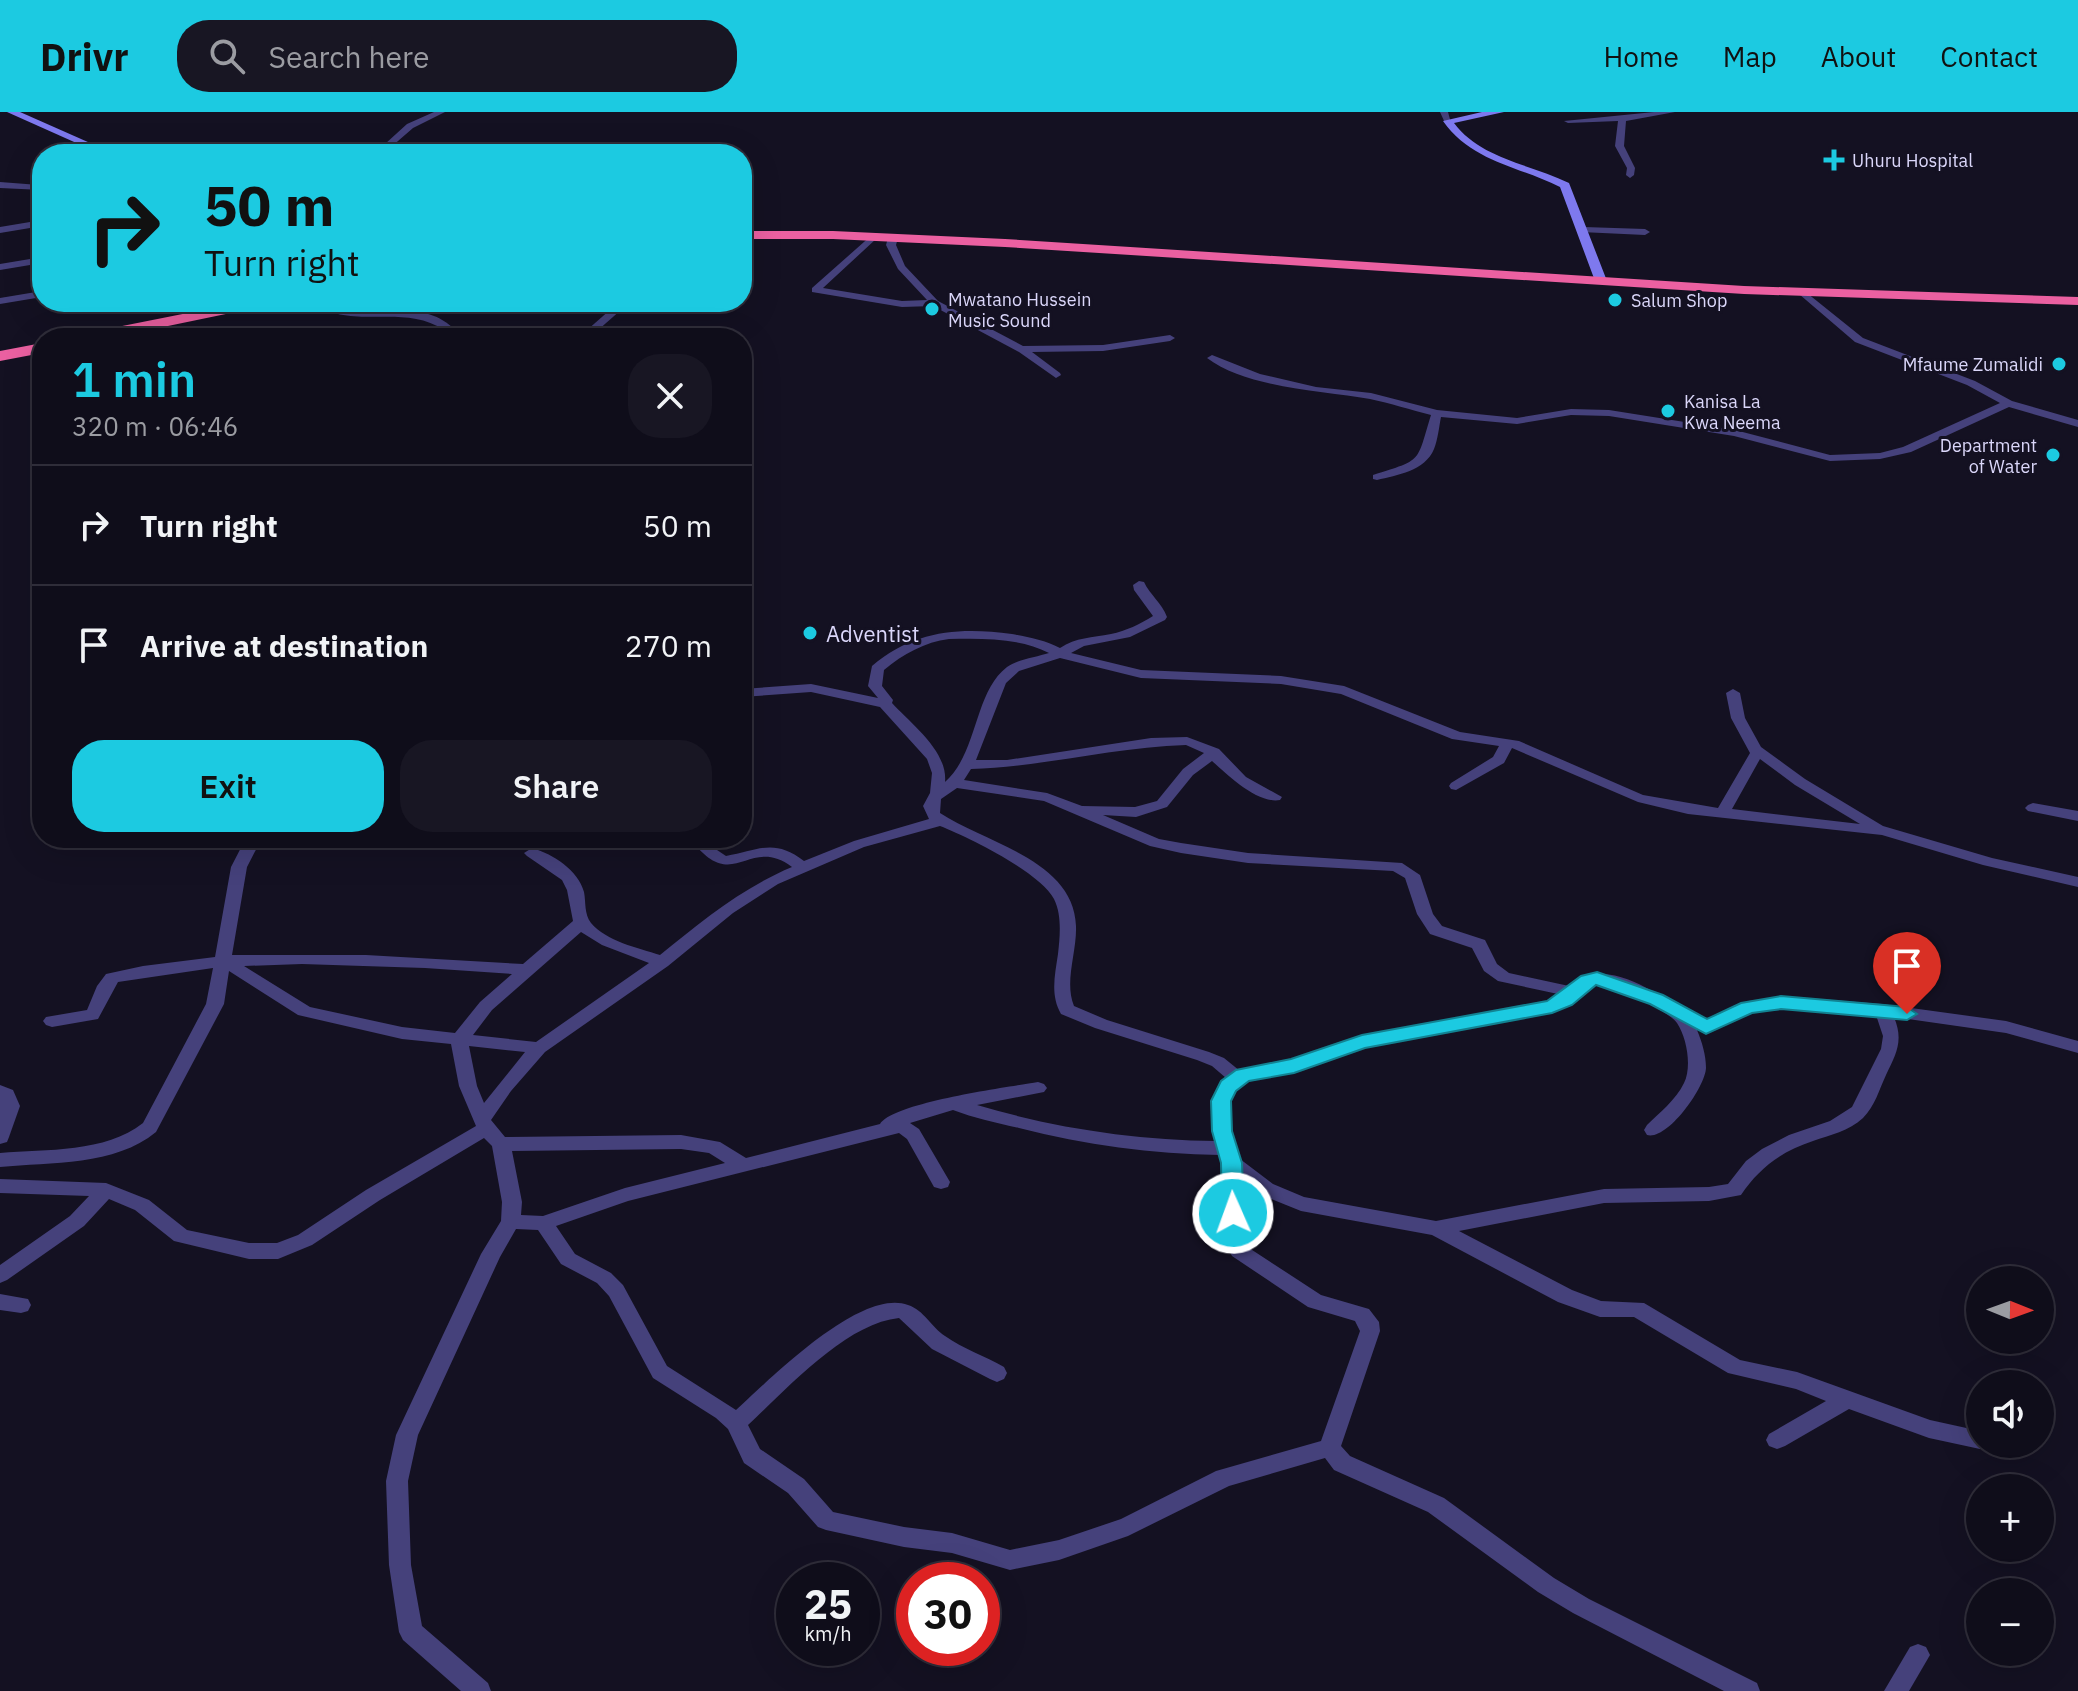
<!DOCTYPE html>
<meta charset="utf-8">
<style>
:root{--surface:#0f0d1a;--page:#181623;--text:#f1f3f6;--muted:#9b9ca2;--line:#2f2d39;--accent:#1ccae1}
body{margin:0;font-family:"IBM Plex Sans",sans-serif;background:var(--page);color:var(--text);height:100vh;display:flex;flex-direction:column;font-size:30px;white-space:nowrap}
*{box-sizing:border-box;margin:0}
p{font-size:26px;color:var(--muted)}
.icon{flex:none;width:44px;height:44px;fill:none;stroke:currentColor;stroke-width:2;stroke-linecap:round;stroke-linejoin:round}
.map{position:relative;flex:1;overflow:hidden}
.sheet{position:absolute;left:32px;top:216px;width:720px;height:520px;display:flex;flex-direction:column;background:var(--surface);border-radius:32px;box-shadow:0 8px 32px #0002,0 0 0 2px var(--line)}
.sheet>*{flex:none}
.guide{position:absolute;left:32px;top:32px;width:720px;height:168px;border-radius:32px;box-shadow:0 8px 32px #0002,0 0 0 2px var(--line);background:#1ccae1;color:#111;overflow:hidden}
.needle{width:52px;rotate:91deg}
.tools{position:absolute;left:1966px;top:1154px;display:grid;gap:16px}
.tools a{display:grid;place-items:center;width:88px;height:88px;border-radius:50%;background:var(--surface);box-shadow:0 8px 32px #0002,0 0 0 2px var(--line);font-size:40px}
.speed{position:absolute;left:776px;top:1450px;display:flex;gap:16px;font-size:40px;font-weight:700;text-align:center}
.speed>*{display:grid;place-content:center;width:104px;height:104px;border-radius:50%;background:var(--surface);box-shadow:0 8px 32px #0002,0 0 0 2px var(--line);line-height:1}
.speed small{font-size:20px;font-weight:400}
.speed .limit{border:12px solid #d22;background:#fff;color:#111}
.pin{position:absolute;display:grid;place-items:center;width:68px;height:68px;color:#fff;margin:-82px -34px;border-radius:50% 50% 50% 0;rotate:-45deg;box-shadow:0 0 8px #0007}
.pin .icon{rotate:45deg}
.me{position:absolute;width:88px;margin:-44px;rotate:358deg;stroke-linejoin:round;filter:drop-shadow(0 0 6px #0008)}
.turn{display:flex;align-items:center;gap:28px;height:168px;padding:0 40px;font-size:36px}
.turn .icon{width:104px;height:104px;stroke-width:2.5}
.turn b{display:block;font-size:56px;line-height:68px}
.round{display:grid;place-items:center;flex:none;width:84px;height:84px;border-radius:32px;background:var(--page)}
.overview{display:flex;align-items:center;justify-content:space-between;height:136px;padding:0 40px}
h1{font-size:48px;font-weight:600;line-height:60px;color:var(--accent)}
.button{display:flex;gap:16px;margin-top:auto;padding:16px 40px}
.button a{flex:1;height:92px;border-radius:32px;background:var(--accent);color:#111;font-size:32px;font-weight:600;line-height:92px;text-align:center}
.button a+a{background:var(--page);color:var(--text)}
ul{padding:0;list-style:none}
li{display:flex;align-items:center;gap:24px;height:120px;padding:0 40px;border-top:2px solid var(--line)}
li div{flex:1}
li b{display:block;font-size:30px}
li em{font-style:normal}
header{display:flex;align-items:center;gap:48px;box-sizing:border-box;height:112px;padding:0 40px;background:var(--accent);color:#111}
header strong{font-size:38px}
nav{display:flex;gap:44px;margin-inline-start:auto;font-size:28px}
.search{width:560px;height:72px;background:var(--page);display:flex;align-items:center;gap:20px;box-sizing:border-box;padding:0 28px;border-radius:32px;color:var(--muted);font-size:30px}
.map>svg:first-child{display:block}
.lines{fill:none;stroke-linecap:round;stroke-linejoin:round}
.street{fill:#45417b;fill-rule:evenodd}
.secondary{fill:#7e79ee;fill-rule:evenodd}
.highway{fill:#eb60a1;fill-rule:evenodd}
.route{fill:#1ccae1;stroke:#128392;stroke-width:2}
.poi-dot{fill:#1ccae1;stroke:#141122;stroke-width:3}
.labels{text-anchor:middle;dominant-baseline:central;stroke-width:6;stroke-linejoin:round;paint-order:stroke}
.far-poi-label{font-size:18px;fill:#dbd7fa;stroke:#141122;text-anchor:start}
.poi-label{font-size:22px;fill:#dbd7fa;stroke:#141122;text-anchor:start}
</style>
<header>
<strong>Drivr</strong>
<div class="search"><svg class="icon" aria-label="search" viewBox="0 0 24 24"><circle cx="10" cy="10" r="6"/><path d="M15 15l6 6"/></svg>Search here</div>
<nav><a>Home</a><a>Map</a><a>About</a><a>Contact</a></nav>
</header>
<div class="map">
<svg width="2078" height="1579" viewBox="0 0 2078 1579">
<rect width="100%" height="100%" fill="#141122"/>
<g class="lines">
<g class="street">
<path d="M434,0H445L413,16L383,42H374L407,12Z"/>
<path d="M1440,0H1448L1451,11H1445Z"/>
<path d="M1654,0H1675L1626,9L1624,34L1635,56L1634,63L1630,66L1626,63L1627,56L1615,34L1618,9L1568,11L1564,9Z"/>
<path d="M0,70L39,73L42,74V78L0,76Z"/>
<path d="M42,108V114L0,121V115Z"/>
<path d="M1584,115L1645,117L1650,120L1645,123L1581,120V116Z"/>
<path d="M873,122L876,123V127L823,176L902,189L927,188L898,157L886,133L888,126L893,123L898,126L896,133L905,154L938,189L1023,234L1103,233L1170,223L1175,226L1170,229L1103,239L1032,240L1060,261L1061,263L1056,266L1019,240L933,194L902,195L812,180V176Z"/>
<path d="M42,145V151L0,158V152Z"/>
<path d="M1802,177L1863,226L1975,269L2012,289L2078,308V315L2009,295L1911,340L1880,347L1830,349L1734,324L1609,304L1571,303L1517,312L1441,305C1439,315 1438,327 1434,337C1425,359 1397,363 1377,368L1373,367V363C1424,347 1416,351 1431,303C1411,298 1390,291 1370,287C1322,279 1247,276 1207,246L1212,243L1260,262L1316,275L1371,281L1437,298L1517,306L1571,297L1609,298L1735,318L1830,343L1880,341L1903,335L2000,291L1967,273L1855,230L1799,182L1797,180Z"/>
<path d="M42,179V185L0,192V186Z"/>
<path d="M313,190C327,190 336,196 350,198C385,202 424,189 453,216L444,218C402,190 351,220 313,190Z"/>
<path d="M619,190H630L589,226H578Z"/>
<path d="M1139,469L1144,470C1150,483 1162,491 1167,505L1165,508L1130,525L1084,534L1071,541L1141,558L1281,564L1344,574L1460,620L1519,629L1643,683L1718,696L1750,641L1731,606L1726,581L1733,577L1740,581L1745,606L1761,635L1805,667L1883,714L1992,746L2078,765V775L1983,753L1882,723L1688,702L1638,690L1512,636L1504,651L1456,678L1451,677L1449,674L1451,671L1493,645L1499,634L1452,627L1341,582L1281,572L1141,566L1060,546L1019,559L1006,571L976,648H1007L1151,626L1187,625L1219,637L1246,665L1282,685L1280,688C1257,692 1228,663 1212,649L1193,663L1167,695L1136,705L1103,703L1159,727L1181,731L1248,741L1402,751L1420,763L1433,802L1442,814L1485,828L1497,852L1509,861L1569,874C1615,839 1663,892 1705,908L1748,889L1794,885L1882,892L2006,909L2078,929V941L2006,921L1894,905C1904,929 1896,942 1886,963C1879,978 1875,994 1863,1006C1849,1019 1830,1023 1813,1029C1782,1039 1759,1056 1741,1083L1709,1089L1604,1091L1459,1119L1572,1178L1601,1189L1644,1191L1740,1248L1797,1260L1930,1308L1980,1319V1332H1989L1980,1337L1929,1326L1849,1297L1785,1334L1777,1337L1769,1334L1766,1328L1769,1322L1826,1289L1796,1277L1728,1261L1634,1205H1600L1558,1190L1432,1123L1301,1099L1259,1082L1241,1068V1124L1246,1134L1321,1183L1369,1197L1379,1210L1380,1219L1341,1334L1350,1344L1444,1386L1554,1466L1589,1487L1757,1571L1760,1579H1724L1573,1501L1538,1480L1428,1400L1334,1358L1325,1346L1229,1374L1128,1424L1059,1448L1010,1458L952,1441L904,1435L826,1418L818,1415L788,1381L744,1351L728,1317L716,1306L653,1266L609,1184L597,1171L561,1152L538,1118L516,1117L500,1145L418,1323L408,1369L411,1453L422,1514L488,1571L491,1579H461L403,1528L399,1520L389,1453L386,1369L396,1323L481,1142L501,1109L502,1090L492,1034L484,1026L380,1088L312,1133L278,1147H249L174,1129L135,1098L109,1087L84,1114L7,1168L0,1171V1153L70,1104L89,1084L0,1081V1067L106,1071L149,1088L187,1118L249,1131H277L298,1123L366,1078L476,1014L459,974L451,932L402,927L298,903L229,859L224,892L156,1020C115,1054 51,1050 0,1055V1041C47,1037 105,1041 143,1011L206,892L213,856L118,870L98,907L52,915L46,913L43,909L46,905L87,898L97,874L106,862L143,854L215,845L231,755L246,726H262L247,755L232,843H366L523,852L573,809L567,778L562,768L527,744L524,741L532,736C553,742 578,758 584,780C586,790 584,802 591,811C606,829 638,836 660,843C702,809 742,776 792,755C748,722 733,785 690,726H706L714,736L726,744C759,738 774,726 804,749L854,729L929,707L923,694L930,681L932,661L927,647L880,595L811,580L742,585V577L811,572L878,586L868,574L872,554C914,518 960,515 1012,522C1028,525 1045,528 1060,536C1076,525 1092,526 1111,522C1126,519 1140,512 1153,504L1134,478L1133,473ZM949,527C982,526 1020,526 1049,541C1037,545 1018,547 1007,555C974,580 978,641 945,670C948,639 911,612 892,591L893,588L882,574L884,558C903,542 925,530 949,527ZM1186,633L1204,641L1183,657L1157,689L1135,695L1082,694L1047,681L964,668L971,657C1043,655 1114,635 1186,633ZM1760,647L1795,673L1860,712L1732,697ZM957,676L1044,689L1150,734L1181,741L1248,751L1393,759L1405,766L1417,802L1430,822L1472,836L1484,859L1498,869L1558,882L1547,890L1362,923L1291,948L1240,959L1224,946L1209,940L1107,908L1074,894C1064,870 1077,840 1076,814C1074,748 985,731 940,701L941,687ZM940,714C968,725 1040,760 1054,787C1062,803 1060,824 1058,842C1055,863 1050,883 1061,902L1095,916L1197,948L1212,954L1226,966C1209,983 1209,1008 1216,1029C1135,1028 1054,1016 977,993L1044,980L1047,976L1044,972L1038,970C1009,975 894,990 880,1012L746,1046L720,1030L681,1023L505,1025L491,1008L511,979L545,940L668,854L733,801L778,772L864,735ZM581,820L602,833L649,851L536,930L473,923L492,898ZM302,852L425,856L512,862L480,890L455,921L402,915L310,895L244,854ZM1606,872C1620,876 1670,900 1677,911C1687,926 1692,955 1684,971C1676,988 1659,1001 1647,1013L1644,1018L1647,1023C1667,1029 1705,976 1706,956C1706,943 1702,930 1697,918L1706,921L1712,919L1751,900L1794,897L1876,903L1883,924L1881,937L1852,995L1830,1009L1789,1023L1762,1037L1746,1049L1728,1072L1709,1075L1604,1077L1436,1109L1304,1085L1273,1072L1240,1047L1231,1019L1230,989L1235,978L1243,971L1300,958L1365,934L1552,901C1573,894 1583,873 1606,872ZM469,934L525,940L484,991L477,974ZM953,998C974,1006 997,1011 1019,1016C1085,1033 1152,1042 1220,1043L1223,1051L1221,1124L1232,1144L1308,1195L1355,1209L1360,1219L1321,1329L1216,1359L1121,1407L1059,1428L1010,1438L952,1421L904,1415L833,1400L804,1367L760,1337L748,1313C786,1278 846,1211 899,1206L932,1237L990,1267L997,1270L1004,1267L1007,1261L1004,1255C985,1244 963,1237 945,1224C931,1215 924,1198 908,1193C861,1175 769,1268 736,1298L667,1254L623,1173L611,1161L575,1142L556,1114L628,1089L899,1021L907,1027L934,1075L941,1077L948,1075L950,1070L919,1017L910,1011ZM681,1037L709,1041L725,1051L625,1076L543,1104L521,1103L522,1090L512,1039Z"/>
<path d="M2033,691L2078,699V709L2028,699L2025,696L2028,693Z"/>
<path d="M0,973L13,978L20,994L9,1025L7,1030L0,1032Z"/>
<path d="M0,1182L28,1187L31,1193L28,1199L21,1201L0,1198Z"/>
<path d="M1992,1332H2017L2018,1333L2015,1339L2007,1342L1995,1338Z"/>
<path d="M1918,1532L1926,1535L1930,1543L1909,1579H1884L1910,1535Z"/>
</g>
<g class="secondary">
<path d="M7,0H20L115,42H101Z"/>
<path d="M1482,0H1504L1454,11C1481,47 1530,52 1569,71L1607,169L1605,172L1595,169L1560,75C1518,54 1472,50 1443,9Z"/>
</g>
<g class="highway">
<path d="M742,119H833L1005,127L1744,174L2078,185V193L1744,182L1005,135L833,127H742Z"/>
<path d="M243,190H272L265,194L110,226H79L87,221Z"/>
<path d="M42,231V241L0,249V239Z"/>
</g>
</g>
<path class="route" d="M1597,860L1663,883L1707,907L1741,891L1781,884L1907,895L1917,902L1907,908L1781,897L1752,901L1706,922L1650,892L1596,873L1572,893L1552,901L1365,936L1294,961L1249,969L1236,979L1231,989L1232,1019L1242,1051L1244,1101L1241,1107L1233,1109L1226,1107L1222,1101L1221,1051L1212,1019L1211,989L1221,969L1236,958L1291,947L1362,923L1547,889L1581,864Z"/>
<g class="poi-dot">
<path d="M1830 36h8v8h8v8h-8v8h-8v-8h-8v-8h8z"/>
<circle cx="1615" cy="188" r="8"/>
<circle cx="932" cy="197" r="8"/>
<circle cx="2059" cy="252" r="8"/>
<circle cx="1668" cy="299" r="8"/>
<circle cx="2053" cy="343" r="8"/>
<circle cx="810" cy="521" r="8"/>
</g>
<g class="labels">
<g class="far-poi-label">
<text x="1852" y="48">Uhuru Hospital</text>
<text x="948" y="187">Mwatano Hussein<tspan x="948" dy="21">Music Sound</tspan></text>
<text x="1631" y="188">Salum Shop</text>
<text x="2043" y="252" text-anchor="end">Mfaume Zumalidi</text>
<text x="1684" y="289">Kanisa La<tspan x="1684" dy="21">Kwa Neema</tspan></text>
<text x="2037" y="333" text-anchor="end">Department<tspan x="2037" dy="21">of Water</tspan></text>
</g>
<g class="poi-label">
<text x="826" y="521">Adventist</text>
</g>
</g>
</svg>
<div class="tools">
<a><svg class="needle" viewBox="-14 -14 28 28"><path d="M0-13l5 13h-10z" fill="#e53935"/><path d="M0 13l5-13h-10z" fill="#9b9ca2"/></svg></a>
<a><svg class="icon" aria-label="sound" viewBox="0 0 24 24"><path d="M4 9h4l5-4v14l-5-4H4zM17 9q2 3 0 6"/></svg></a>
<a>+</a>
<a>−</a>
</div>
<div class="speed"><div>25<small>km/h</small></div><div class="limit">30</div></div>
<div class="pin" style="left:1907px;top:902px;background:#d93025"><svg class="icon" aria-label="arrive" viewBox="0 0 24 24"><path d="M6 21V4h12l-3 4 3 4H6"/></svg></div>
<svg class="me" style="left:1233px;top:1101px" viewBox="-20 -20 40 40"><circle r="17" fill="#1ccae1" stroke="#fff" stroke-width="3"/><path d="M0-11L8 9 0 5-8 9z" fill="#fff"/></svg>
<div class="guide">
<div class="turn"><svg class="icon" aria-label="right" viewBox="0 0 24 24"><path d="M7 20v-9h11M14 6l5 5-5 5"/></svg><div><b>50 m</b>Turn right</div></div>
</div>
<section class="sheet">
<div class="overview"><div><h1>1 min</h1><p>320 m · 06:46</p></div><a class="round"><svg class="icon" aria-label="close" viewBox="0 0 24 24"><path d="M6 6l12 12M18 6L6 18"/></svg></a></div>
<ul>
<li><svg class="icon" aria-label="right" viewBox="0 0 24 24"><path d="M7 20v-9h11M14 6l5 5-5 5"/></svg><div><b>Turn right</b></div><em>50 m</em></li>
<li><svg class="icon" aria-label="arrive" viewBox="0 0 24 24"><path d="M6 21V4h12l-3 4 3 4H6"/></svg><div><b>Arrive at destination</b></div><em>270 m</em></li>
</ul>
<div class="button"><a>Exit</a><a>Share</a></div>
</section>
</div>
